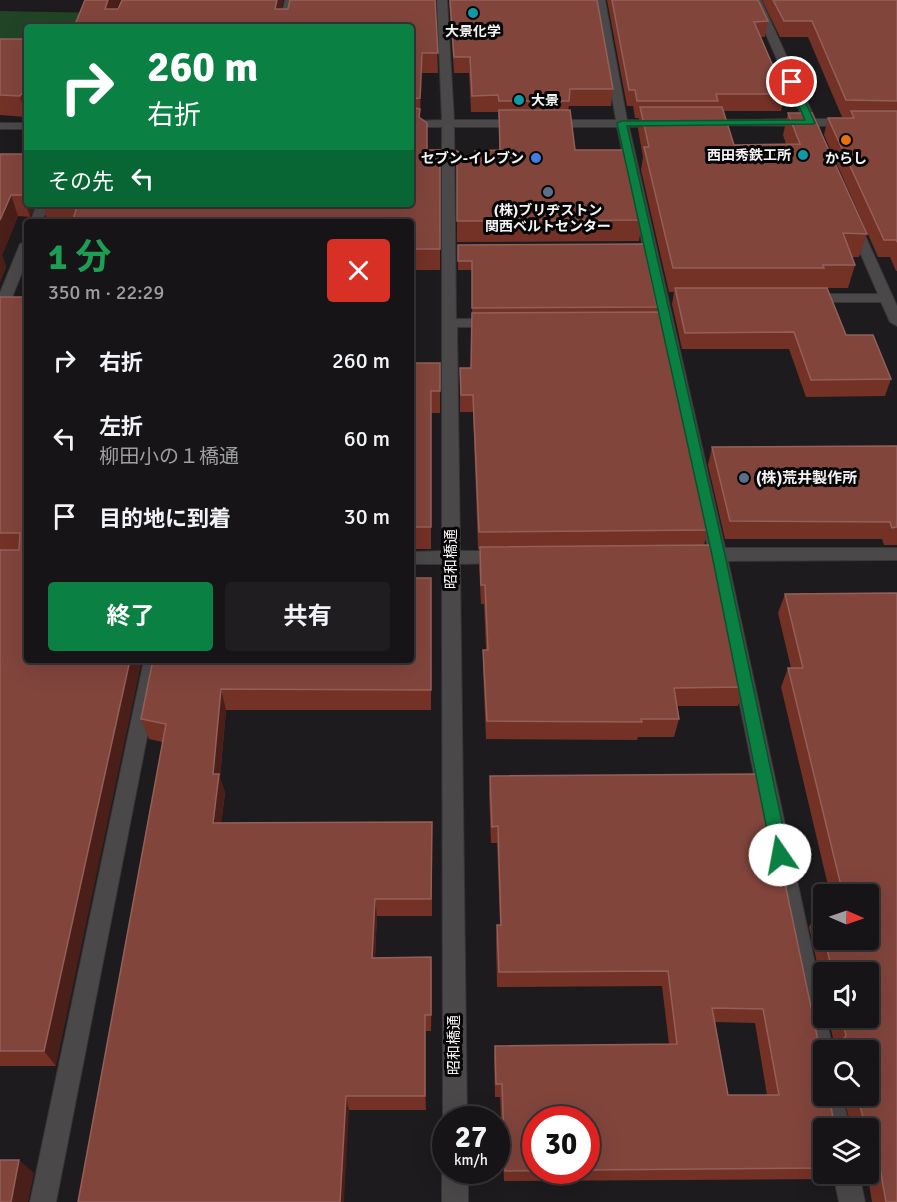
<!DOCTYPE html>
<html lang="ja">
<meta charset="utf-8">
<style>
:root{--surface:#161416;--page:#1f1d1f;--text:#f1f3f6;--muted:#9e9ea1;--line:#353335;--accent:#0b8043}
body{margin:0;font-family:Signika,"Noto Sans JP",sans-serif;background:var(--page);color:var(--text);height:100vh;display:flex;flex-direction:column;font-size:22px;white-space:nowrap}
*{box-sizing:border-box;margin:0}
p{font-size:20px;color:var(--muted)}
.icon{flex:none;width:33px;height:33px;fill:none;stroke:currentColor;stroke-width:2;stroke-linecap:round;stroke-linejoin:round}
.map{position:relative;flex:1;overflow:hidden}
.sheet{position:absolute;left:24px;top:219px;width:390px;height:444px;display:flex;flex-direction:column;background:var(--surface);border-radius:6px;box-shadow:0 6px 24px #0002,0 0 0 2px var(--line)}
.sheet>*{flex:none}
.guide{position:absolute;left:24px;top:24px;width:390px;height:183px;border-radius:6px;box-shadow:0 6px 24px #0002,0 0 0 2px var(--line);background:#0b8043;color:#fff;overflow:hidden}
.needle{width:39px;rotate:92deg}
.tools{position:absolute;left:813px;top:884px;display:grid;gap:12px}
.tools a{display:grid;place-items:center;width:66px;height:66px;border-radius:6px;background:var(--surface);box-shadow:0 6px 24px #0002,0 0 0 2px var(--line);font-size:30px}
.speed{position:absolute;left:432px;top:1106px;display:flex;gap:12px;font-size:30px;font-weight:700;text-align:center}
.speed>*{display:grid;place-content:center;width:78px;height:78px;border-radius:50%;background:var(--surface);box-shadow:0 6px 24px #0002,0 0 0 2px var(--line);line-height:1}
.speed small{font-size:15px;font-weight:400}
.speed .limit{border:9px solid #d22;background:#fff;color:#111}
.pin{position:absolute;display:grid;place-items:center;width:51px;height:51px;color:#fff;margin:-26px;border:3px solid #fff;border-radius:50%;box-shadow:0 2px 6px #0007}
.me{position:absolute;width:66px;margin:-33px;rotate:348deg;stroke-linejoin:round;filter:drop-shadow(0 0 4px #0008)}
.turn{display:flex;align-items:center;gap:21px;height:126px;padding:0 24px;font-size:27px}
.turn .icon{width:78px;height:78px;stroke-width:2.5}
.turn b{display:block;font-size:42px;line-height:51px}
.then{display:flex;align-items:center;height:57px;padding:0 24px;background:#0003;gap:12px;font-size:22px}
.round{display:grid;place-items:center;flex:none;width:63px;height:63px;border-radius:6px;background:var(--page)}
.summary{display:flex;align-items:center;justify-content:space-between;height:102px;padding:0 24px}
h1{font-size:36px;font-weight:700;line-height:45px;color:#1e9e55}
.action{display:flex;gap:12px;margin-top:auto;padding:12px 24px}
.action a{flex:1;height:69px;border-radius:6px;background:var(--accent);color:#fff;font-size:24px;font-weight:700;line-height:69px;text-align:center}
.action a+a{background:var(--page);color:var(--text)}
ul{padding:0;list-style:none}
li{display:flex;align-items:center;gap:18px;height:78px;padding:0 24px}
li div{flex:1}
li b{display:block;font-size:22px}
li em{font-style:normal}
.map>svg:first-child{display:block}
.green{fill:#214426}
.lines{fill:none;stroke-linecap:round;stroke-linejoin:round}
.minor-casing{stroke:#363536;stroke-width:2}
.minor{fill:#4b484a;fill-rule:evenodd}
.wall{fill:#743126;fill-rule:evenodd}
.shaded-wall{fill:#4b1f19}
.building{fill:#81453c;stroke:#936059;stroke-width:1.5;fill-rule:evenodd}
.route{fill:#0b8043;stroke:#07532c;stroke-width:1.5}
.culture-dot{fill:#0f9aa8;stroke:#070607;stroke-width:2}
.food-dot{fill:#e8710a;stroke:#070607;stroke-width:2}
.shop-dot{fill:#3f7fe0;stroke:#070607;stroke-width:2}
.service-dot{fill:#5c6f8a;stroke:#070607;stroke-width:2}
.labels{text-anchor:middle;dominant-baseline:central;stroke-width:6;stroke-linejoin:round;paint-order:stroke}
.far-poi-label{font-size:14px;font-weight:bold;fill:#f4f2f3;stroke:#070607}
.poi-label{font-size:15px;font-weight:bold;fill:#f4f2f3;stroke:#070607;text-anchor:start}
.street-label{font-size:15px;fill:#f4f2f3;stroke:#070607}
</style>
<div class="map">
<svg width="897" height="1202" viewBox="0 0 897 1202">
<rect width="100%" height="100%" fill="#1d1b1d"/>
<path class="green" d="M0,11L107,13L101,27H27V56L0,57Z"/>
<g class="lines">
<g class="minor-casing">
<g id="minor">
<path d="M285,0H295L289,27H279Z"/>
<path d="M437,0H447L454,120H616L595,0H605L627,120H661L667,123L661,126L629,127L725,548H897V560L728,561L824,1005V1017H826L833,1050H824V1075L815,1072L812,1063L711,561L701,560L698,555L701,550L708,549L617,127H454L456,319H496L503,323L496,327H457L460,551H502L508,552L511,557L508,562L502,563L460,564L467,1119H446V1126L443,1119L442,564H411V552L442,551V127H411V121L442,120Z"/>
<path d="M751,0H761L815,119H897V125L818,126L821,133L815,137L811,135L806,126L700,125V121L704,120L803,119Z"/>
<rect x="0" y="123" width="27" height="6"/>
<path d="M37,204H49L42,222H30Z"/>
<path d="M853,218L859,222L897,306V326L890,322L881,302H807L800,298L807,294H878L847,222Z"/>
<path d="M27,240V260L7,310L0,314V293L20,244Z"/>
<path d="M144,660H162L56,1202H30Z"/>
<path d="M824,1085V1095H842L850,1128H824L818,1095Z"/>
<path d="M446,1162V1170H468V1202H442V1170Z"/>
<path d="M833,1173H859L865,1202H839Z"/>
</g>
</g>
<use href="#minor" class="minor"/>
</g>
<g class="wall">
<path d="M85,0H120L116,9H118L122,0H283L281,9H288L290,0H435L438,73H422L420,118L427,123V150H440V270H411V222H72L74,217H46L43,204H411V27H74Z"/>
<path d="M449,0H597L613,89L611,106H569L568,110L575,150L642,220L639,241L457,242V151L474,162L475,151L499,150V118H498V112H471L469,73H454Z"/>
<path d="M607,0H758L768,21L765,37H761L785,94L781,111H724L734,145L786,144L783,135L788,113L867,234L859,257H852L855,265L848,288H818L846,335L891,379L885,396L806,397L789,349H682L672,304L674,292H669L641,170L643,157L638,129L639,118H635L633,106H627Z"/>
<path d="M762,0H897V271H896L890,257H878L824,135L828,118H849L850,117H842L808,37H780Z"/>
<path d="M0,39H27V115L26,117L0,115Z"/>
<path d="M0,154H27V204H36L30,217L18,216L2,255L6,267L0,282Z"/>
<path d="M458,245L657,307L656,312L708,530L704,545L744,687L738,706H677L679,719L674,737H638L637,740L486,739L483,669V650H486L484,604H481L479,566L480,549H478L473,412H460V368H471L472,317V270H458Z"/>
<path d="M0,297H27L56,1066H0Z"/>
<path d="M411,363H440V413H431V549H411Z"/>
<path d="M897,446V545H884L882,539H725L708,465L712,447Z"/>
<path d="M431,578V710H226L220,778L225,793L221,823L432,841V916H377L375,958L432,974L431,1031H426V1110H349L162,742L149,739L141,719Z"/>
<path d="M897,593V1202H872L868,1178H862L860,1173H868V1128H824V1173H838L832,1179L504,1181L500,1097H495L494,1059L495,1046L669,1044L662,986L497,987L496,940L497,925H500L497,843H491L489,794L490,776L762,774L824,1095L833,1118H849L843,1095H868V1050H828L834,1042L828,1017H868V972H824V994L809,927L818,911H824V939H868V894H830L781,687L788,668H791L778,613L785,594ZM715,1022L755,1023L767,1095H728Z"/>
</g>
<g class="shaded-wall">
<path d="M108,0H120L110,27L105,9Z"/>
<path d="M277,0H283L278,27L275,9Z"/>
<path d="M422,53V73L420,118V98Z"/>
<path d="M23,92L27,104V115L26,117L20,96Z"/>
<path d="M27,188V204H36L30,217L23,195Z"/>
<path d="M11,195L18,216L2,255L6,267L0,282V220Z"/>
<path d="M130,660H142L56,1066L44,1051Z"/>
<path d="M221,689L226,710L220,778L225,793L219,841L213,823V774Z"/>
<path d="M375,899L377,916L374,974L372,958Z"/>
<path d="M431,957L432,974L431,1031Z"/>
<path d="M425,1015L426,1031V1110L425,1096Z"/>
<path d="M346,1096L349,1110L344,1202H340Z"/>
<path d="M19,1160L34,1173L28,1202H11Z"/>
</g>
<g class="building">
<path d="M85,0H108L105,9H118L122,0H277L275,9H288L290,0H435L438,53H422L420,98L411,99V27H74Z"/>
<path d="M450,0H597L613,89H570L569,101H499L498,95L472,96L470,57H454Z"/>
<path d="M612,0H758L768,21L754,22L785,94H716L718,101H637L635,90H629Z"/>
<path d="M773,0H897V101L846,100L812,21H784Z"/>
<path d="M0,39H27V92H23L20,96L0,95Z"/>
<path d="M411,107L420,109L419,117L427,123V150H440V249H411V222H72L78,204H411Z"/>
<path d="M640,107H722L734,145L800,144L788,113H812L867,234L843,233L855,265H823L824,268H673L644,147H649Z"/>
<path d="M499,110H570L575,150H626L642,220L457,221V151L475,163V151L500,150Z"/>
<path d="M851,111H897V242L896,240H884L828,118H854Z"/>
<path d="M0,154H27V188L23,195H11L0,220Z"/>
<path d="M644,244L657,307L472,308V261H458V245Z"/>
<path d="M675,288H827L846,335H873L891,379L811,380L794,332L685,333Z"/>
<path d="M0,297H27V660H130L44,1051H0V550H19L20,533H0Z"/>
<path d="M661,312L708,530L479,532L473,395H461L460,368H471L472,313Z"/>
<path d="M411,363H440V391H431V527H411Z"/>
<path d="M897,446V527L892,528L890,522L730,521L712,447Z"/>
<path d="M712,545L744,687L674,688L679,719H641L642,722L487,721L483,650H488L485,585H481L480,547Z"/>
<path d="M411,578H431V690L221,689L213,774H219L213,823L432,822L431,899H375L372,958L431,957V1015H425V1096H346L340,1202H78L166,724L141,719L153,660H411Z"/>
<path d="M897,593V1202H886L880,1168H874L871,1160H868V1128H824V1168L586,1170V1119H536V1170H574L505,1171L502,1084H496L495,1046L677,1044L668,971L499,972L497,925H501L498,826L492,827L490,776L762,774L820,1050L824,1059V1095H829L833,1118L863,1117L857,1095H868V1050H836V1039H843L846,1036L842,1017H868V972H832L825,939H868V894H843L788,668H803L785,594ZM712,1008L763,1009L779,1095H728Z"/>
<path d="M818,911H824V934Z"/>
<path d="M0,1160H19L11,1202H0Z"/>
</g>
<path class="route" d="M792,79L796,82L815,123L813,124L627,126L725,555L789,855L786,861L780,863L775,861L772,855L712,555L617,123L622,121L805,120L788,82Z"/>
<g class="culture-dot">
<circle cx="473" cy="13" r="6"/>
<circle cx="519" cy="100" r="6"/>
<circle cx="803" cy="155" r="6"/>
</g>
<circle class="food-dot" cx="846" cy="140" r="6"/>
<circle class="shop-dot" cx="536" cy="158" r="6"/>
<g class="service-dot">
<circle cx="548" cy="192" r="6"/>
<circle cx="744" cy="478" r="6"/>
</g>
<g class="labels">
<g class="far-poi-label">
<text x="473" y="31">大景化学</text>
<text x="531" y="100" text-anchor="start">大景</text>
<text x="791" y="155" text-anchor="end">西田秀鉄工所</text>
<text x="524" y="158" text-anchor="end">セブン-イレブン</text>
<text x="846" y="158">からし</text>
<text x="548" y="210">(株)ブリヂストン<tspan x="548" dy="16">関西ベルトセンター</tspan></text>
</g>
<g class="poi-label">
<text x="756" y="478">(株)荒井製作所</text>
</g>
<g class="street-label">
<text transform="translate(451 559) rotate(-90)">昭和橋通</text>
<text transform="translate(454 1045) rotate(-90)">昭和橋通</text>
</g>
</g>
</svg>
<div class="tools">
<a><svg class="needle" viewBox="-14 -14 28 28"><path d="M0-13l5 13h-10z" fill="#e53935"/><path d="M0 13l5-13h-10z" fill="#9e9ea1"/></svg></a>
<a><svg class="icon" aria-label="sound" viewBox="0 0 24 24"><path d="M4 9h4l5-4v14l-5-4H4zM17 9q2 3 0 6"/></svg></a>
<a><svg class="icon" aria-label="search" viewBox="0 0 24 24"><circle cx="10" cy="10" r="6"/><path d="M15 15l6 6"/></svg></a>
<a><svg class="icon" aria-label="layers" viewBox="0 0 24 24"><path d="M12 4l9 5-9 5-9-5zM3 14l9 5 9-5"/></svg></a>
</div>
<div class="speed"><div>27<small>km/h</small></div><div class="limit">30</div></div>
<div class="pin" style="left:792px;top:82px;background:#d93025"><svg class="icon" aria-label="arrive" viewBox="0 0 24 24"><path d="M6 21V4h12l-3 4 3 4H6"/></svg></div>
<svg class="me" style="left:780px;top:855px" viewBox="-20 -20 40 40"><circle r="19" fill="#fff"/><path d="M0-13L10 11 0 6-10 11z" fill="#0b8043"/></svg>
<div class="guide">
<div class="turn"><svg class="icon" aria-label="right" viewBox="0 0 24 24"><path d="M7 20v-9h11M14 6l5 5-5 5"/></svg><div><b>260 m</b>右折</div></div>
<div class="then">その先<svg class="icon" aria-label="left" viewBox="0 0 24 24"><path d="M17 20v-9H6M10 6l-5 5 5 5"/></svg></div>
</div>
<section class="sheet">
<div class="summary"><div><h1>1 分</h1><p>350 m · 22:29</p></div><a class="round" style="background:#d93025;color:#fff"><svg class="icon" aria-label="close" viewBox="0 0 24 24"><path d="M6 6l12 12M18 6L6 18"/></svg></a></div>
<ul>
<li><svg class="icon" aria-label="right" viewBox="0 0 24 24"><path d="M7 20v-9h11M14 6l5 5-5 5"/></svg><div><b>右折</b></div><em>260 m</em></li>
<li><svg class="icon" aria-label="left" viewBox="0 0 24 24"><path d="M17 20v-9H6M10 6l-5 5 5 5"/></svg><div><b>左折</b><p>柳田小の１橋通</p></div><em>60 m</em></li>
<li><svg class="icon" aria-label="arrive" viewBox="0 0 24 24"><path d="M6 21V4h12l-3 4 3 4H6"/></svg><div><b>目的地に到着</b></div><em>30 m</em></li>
</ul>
<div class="action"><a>終了</a><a>共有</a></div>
</section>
</div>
